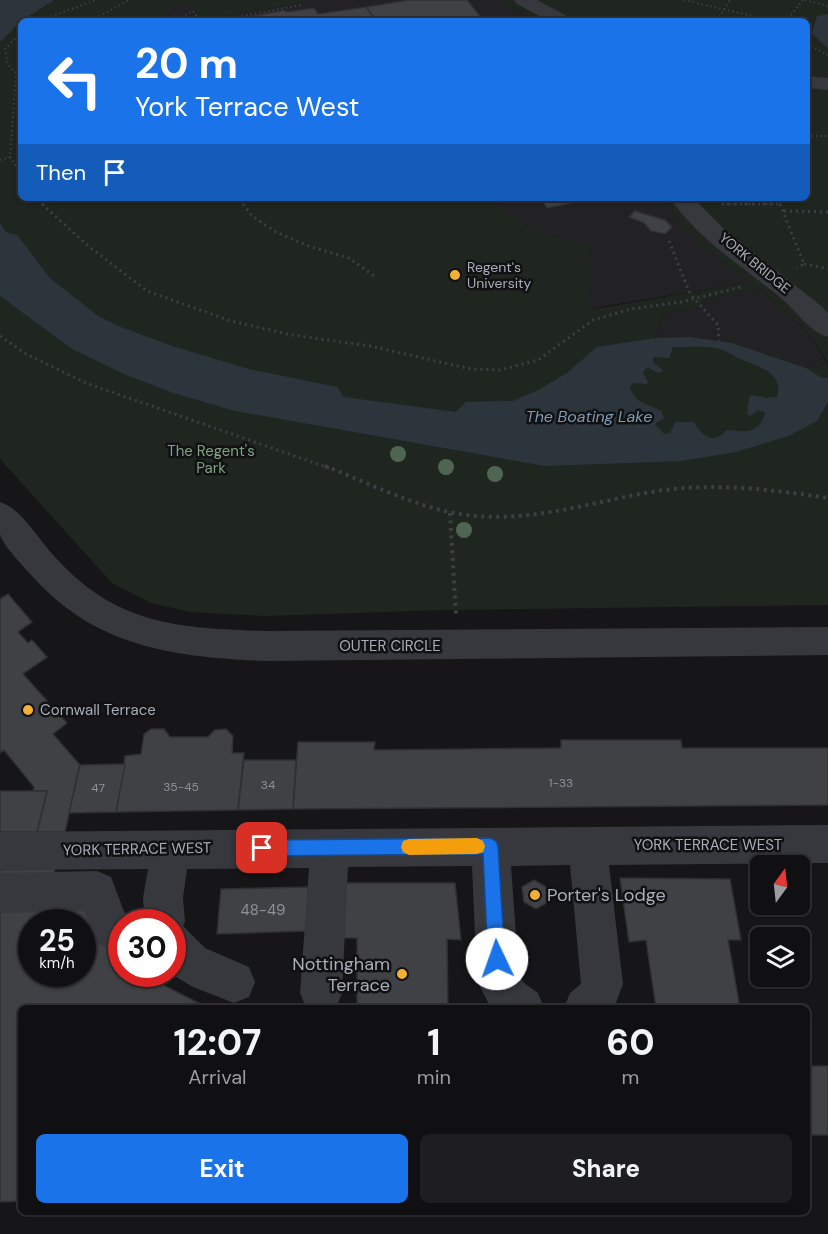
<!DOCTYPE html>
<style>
:root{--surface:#101012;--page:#1e1e20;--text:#f1f3f6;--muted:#9c9d9f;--line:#303032;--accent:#1a73e8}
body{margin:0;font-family:"DM Sans",sans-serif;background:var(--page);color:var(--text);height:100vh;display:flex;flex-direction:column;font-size:22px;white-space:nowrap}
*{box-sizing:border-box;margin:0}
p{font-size:20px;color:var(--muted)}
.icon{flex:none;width:33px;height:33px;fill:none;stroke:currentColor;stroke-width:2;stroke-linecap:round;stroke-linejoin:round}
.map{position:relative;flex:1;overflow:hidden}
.panel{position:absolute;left:18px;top:1005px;width:792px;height:210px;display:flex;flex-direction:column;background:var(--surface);border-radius:9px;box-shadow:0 2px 4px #0004,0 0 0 2px var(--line)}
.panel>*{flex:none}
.top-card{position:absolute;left:18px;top:18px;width:792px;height:183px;border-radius:9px;box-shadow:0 2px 4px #0004,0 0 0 2px var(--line);background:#1a73e8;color:#fff;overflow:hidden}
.needle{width:39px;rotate:15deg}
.tools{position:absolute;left:750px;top:855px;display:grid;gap:12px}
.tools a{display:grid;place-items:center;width:60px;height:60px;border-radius:9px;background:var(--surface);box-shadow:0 2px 4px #0004,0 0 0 2px var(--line);font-size:30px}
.speed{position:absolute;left:18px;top:909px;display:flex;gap:12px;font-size:30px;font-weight:700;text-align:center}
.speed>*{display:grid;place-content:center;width:78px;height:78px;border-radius:50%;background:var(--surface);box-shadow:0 2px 4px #0004,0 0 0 2px var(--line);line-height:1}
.speed small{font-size:15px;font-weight:400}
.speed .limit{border:9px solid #d22;background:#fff;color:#111}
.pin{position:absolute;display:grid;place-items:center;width:51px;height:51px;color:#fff;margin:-26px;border-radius:12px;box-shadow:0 3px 9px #0006}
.me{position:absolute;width:66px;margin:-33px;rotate:357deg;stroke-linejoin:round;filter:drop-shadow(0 0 4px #0008)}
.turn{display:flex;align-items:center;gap:21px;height:126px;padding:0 18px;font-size:27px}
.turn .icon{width:78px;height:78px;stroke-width:2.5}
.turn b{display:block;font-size:42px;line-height:51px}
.then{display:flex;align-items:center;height:57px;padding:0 18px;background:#0003;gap:12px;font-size:22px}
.eta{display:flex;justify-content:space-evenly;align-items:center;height:102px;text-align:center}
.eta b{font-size:36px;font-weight:800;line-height:42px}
.action{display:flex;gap:12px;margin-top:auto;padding:12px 18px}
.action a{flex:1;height:69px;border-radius:9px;background:var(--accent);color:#fff;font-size:24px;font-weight:800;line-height:69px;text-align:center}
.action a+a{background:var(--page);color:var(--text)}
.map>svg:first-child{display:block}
.built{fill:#222225}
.green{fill:#1e261f}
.water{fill:#2c353c;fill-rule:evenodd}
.building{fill:#404145;stroke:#303034;stroke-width:1.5;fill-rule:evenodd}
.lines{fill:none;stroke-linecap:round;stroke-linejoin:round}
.path-far2{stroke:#3d3f44;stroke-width:2;stroke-dasharray:1.5 3;stroke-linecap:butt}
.path-far1{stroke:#3d3f44;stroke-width:3;stroke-dasharray:2 4;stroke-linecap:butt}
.path{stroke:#3d3f44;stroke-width:4;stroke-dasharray:3 4.5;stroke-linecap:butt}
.minor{fill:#37383d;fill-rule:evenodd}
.tree{fill:#506452}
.route{fill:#1a73e8;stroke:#114b97;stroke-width:1.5}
.slow{fill:#f59e0b}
.poi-dot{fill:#f2b134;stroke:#111113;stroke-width:2}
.labels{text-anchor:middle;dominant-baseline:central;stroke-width:5;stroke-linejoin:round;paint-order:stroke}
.number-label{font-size:12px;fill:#8e929b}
.far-street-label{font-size:14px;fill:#a8adb8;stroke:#111113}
.far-poi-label{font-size:14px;fill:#a8adb8;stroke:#111113;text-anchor:start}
.park-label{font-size:15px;fill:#7fa381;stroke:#111113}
.street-label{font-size:15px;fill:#a8adb8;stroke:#111113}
.poi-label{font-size:15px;fill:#a8adb8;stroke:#111113;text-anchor:start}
.near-number-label{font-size:15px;fill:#8e929b}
.water-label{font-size:16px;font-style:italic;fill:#7f9bb3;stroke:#111113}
.near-poi-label{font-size:18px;fill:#a8adb8;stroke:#111113;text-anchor:start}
</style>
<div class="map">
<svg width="828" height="1234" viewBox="0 0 828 1234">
<rect width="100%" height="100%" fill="#161618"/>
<g class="built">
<path d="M185,0H501L536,21H138Z"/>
<path d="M64,198H663L682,225L706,249L751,282L605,306L482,340Z"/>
<path d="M760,288L811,336L828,365L806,368L732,343L655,338L664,314L700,306L705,299Z"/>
</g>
<g class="green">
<path d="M0,0H197L180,5L154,21H21V198H492L531,230L587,246L590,276L587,289L589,310L750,282L706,249L682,225L663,198H807V21H536L501,0H828V363L811,336L760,288L705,299L700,306L664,314L655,338L690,337L732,343L806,368L828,365V605L443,610L265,616L190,612L151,603L112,583L0,459Z"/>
<path d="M208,0H300L302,2L202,21L191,3Z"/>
</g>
<g class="water">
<path d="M0,0H54L21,21L0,42Z"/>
<path d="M828,14V49L812,33L817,16Z"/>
<path d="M0,223L6,232L17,235L50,278L98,316L121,327L169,345L249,369L337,387L344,397L456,412L466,402L513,401L538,390L567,373L597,347L655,338L690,337L732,343L806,368L822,378H828V402L817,421L788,436L736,452L681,461L545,466L235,411L173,393L124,374L72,349L0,296ZM673,347C687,347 701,346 715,348C724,349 732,355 740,359C758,366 785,373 777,397L766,398L751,395L749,398L747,413L750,416L758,410L765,412C763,426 752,433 738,431C735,431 731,430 728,430C724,431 724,434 720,436C708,442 700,432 694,422H675L670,433L664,434L655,424L664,418L661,411C648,404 633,403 630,386L634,383L647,384L648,382L643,373L647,367L658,373L664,371L653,362V357L669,358Z"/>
</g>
<g class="building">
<path d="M409,0H467L484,21H376L366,7Z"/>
<path d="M366,7L375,19L225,21L285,10L286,12L314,8L318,14Z"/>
<path d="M540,198H599L547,208Z"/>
<path d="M635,211L665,220L672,227L665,234L651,231L644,223L629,217Z"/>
<path d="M8,594L32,622L18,632L28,643L32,640L47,657L23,674L67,723L53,734L80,765L65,832H37L47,791H33L34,787L4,750L0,753V599Z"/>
<path d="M151,729H164L170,737H208L215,730L226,729L233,736L232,753H244L238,810L116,812L125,756L141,754L144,734Z"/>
<path d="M561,740H681L682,748H828V805L293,809L298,742H375L374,750L561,748Z"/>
<path d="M244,760H296L293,809L238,810Z"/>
<path d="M125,764L116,812L69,813L80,765Z"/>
<path d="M0,791H47L37,832H0Z"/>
<path d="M55,869L53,881H0V870Z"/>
<path d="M620,878L730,879L741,940H728L740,1008H656L646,940L629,942Z"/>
<path d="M534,880L546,887L548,902L536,909L524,902L522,887Z"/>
<path d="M345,883H455L461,940L447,939L448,1008H357V938H343Z"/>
<path d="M308,887L306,931L217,934L221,889Z"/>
<path d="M0,905H91L105,946L122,958V974H142L208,1008H21V1201L0,1202ZM32,922H82V974H32Z"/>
<rect x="807" y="1066" width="21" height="69"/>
</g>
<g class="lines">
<g class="path-far2">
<path d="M684,0L774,21"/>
<path d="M805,0L828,6"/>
<path d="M38,21L96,0"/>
<path d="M91,21L129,0"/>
<path d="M173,21L193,11L200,21"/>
<path d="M215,21L302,5"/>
<path d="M717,21L730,0"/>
<path d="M774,21L790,16L803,0"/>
<path d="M807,44L828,55"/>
<path d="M21,70L16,73L10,157L21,174"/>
<path d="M16,73L8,65L5,49L21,33"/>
<path d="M807,136H828"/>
<path d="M0,160L10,157"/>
<path d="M36,198L44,205"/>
<path d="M239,198L244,205"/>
<path d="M778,198L781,205"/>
<path d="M503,199L508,198"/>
<path d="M722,204H781"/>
</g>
<g class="path-far1">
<path d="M42,204L87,245L147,291L231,321L292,335L370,346L471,369L500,370L538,360L593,320L631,309L681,302L741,287"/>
<path d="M243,204L252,216L276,232L311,247L349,258L377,278"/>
<path d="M722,204H781"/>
<path d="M780,204L804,264L797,268"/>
<path d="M784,211L828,212"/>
<path d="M669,241L690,294L718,325L719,341"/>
<path d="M804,264L828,269"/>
<path d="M0,336L26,354L86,383L329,468"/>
</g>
<g class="path">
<path d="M325,466C374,485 424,512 476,516C536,521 593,502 651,492C710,482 769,489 828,498"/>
<path d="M450,513L456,614"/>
</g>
<g class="minor">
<path d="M514,0H537L569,17L572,21H549L517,4Z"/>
<path d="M807,76L828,78V90L807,88Z"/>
<path d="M670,198H693L723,228L820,305L828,313V337C810,332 796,311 782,299C744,267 698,240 670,198Z"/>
<path d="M0,502C22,509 38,539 54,556C116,625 177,628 265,631L828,627V655L265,661C176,657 97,648 34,578C26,569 2,545 0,534C0,525 0,512 0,502Z"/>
<path d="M828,825V863L609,865L623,984L614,1008H564L570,993L581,984L570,865L511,866L519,975L524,983L538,993L544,1008H491L477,981L472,866L348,867L342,993L336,1008H306L300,993L309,868L187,869L183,898L185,922L183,926L205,948L249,967L255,982L249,997L234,1003L193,987L171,974L172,922H145L143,898L148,869L0,870V832Z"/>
<path d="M97,871L111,877L128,922H122V945L110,949L96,943L84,911L0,913V873Z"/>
</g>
</g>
<g class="tree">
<circle cx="398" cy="454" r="8"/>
<circle cx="446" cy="467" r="8"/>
<circle cx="495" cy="474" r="8"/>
<circle cx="464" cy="530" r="8"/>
</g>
<path class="route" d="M490,838L496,841L498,846L505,959L503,965L497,967L491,965L488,959L483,854L262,856L256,854L254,848L256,842L262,840Z"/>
<path class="slow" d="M477,838L483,841L485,846L483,852L477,854L409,855L403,852L401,847L403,841L409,839Z"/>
<g class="poi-dot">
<circle cx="455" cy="275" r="6"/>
<circle cx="28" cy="710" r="6"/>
<circle cx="535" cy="895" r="6"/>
<circle cx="402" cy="974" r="6"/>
</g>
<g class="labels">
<g class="number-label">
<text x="561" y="783">1-33</text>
<text x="268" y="785">34</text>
<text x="181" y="787">35-45</text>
<text x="98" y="788">47</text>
</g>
<g class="far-street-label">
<text transform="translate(755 263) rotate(39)">YORK BRIDGE</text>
</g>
<g class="far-poi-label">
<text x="467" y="267">Regent's<tspan x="467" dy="16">University</tspan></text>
</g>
<g class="park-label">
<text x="211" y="451">The Regent's<tspan x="211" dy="17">Park</tspan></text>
</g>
<g class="street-label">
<text x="390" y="646">OUTER CIRCLE</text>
<text x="708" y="845">YORK TERRACE WEST</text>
<text transform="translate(137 849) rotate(-1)">YORK TERRACE WEST</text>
</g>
<g class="poi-label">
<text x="40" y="710">Cornwall Terrace</text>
</g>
<g class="near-number-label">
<text x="263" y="910">48-49</text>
</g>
<g class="water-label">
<text x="589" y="416">The Boating Lake</text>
</g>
<g class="near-poi-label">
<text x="547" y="895">Porter's Lodge</text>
<text x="390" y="964" text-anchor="end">Nottingham<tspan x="390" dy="21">Terrace</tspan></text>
</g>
</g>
</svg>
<div class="tools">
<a><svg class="needle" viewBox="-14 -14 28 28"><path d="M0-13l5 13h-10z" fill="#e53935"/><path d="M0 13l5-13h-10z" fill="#9c9d9f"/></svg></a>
<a><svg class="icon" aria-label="layers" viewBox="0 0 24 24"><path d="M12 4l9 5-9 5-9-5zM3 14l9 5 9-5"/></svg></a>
</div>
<div class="speed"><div>25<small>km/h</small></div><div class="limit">30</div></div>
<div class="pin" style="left:262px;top:848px;background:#d93025"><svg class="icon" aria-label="arrive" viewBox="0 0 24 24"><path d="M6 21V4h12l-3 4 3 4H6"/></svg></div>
<svg class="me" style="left:497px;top:959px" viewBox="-20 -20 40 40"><circle r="19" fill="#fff"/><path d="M0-13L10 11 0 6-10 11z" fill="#1a73e8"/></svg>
<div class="top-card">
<div class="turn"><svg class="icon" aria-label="left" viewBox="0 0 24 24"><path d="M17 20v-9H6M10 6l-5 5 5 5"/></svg><div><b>20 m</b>York Terrace West</div></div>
<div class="then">Then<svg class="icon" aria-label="arrive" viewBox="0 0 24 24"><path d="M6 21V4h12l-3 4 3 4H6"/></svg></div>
</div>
<section class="panel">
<div class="eta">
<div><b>12:07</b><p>Arrival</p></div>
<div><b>1</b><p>min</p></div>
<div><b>60</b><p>m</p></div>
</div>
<div class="action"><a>Exit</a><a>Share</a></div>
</section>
</div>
